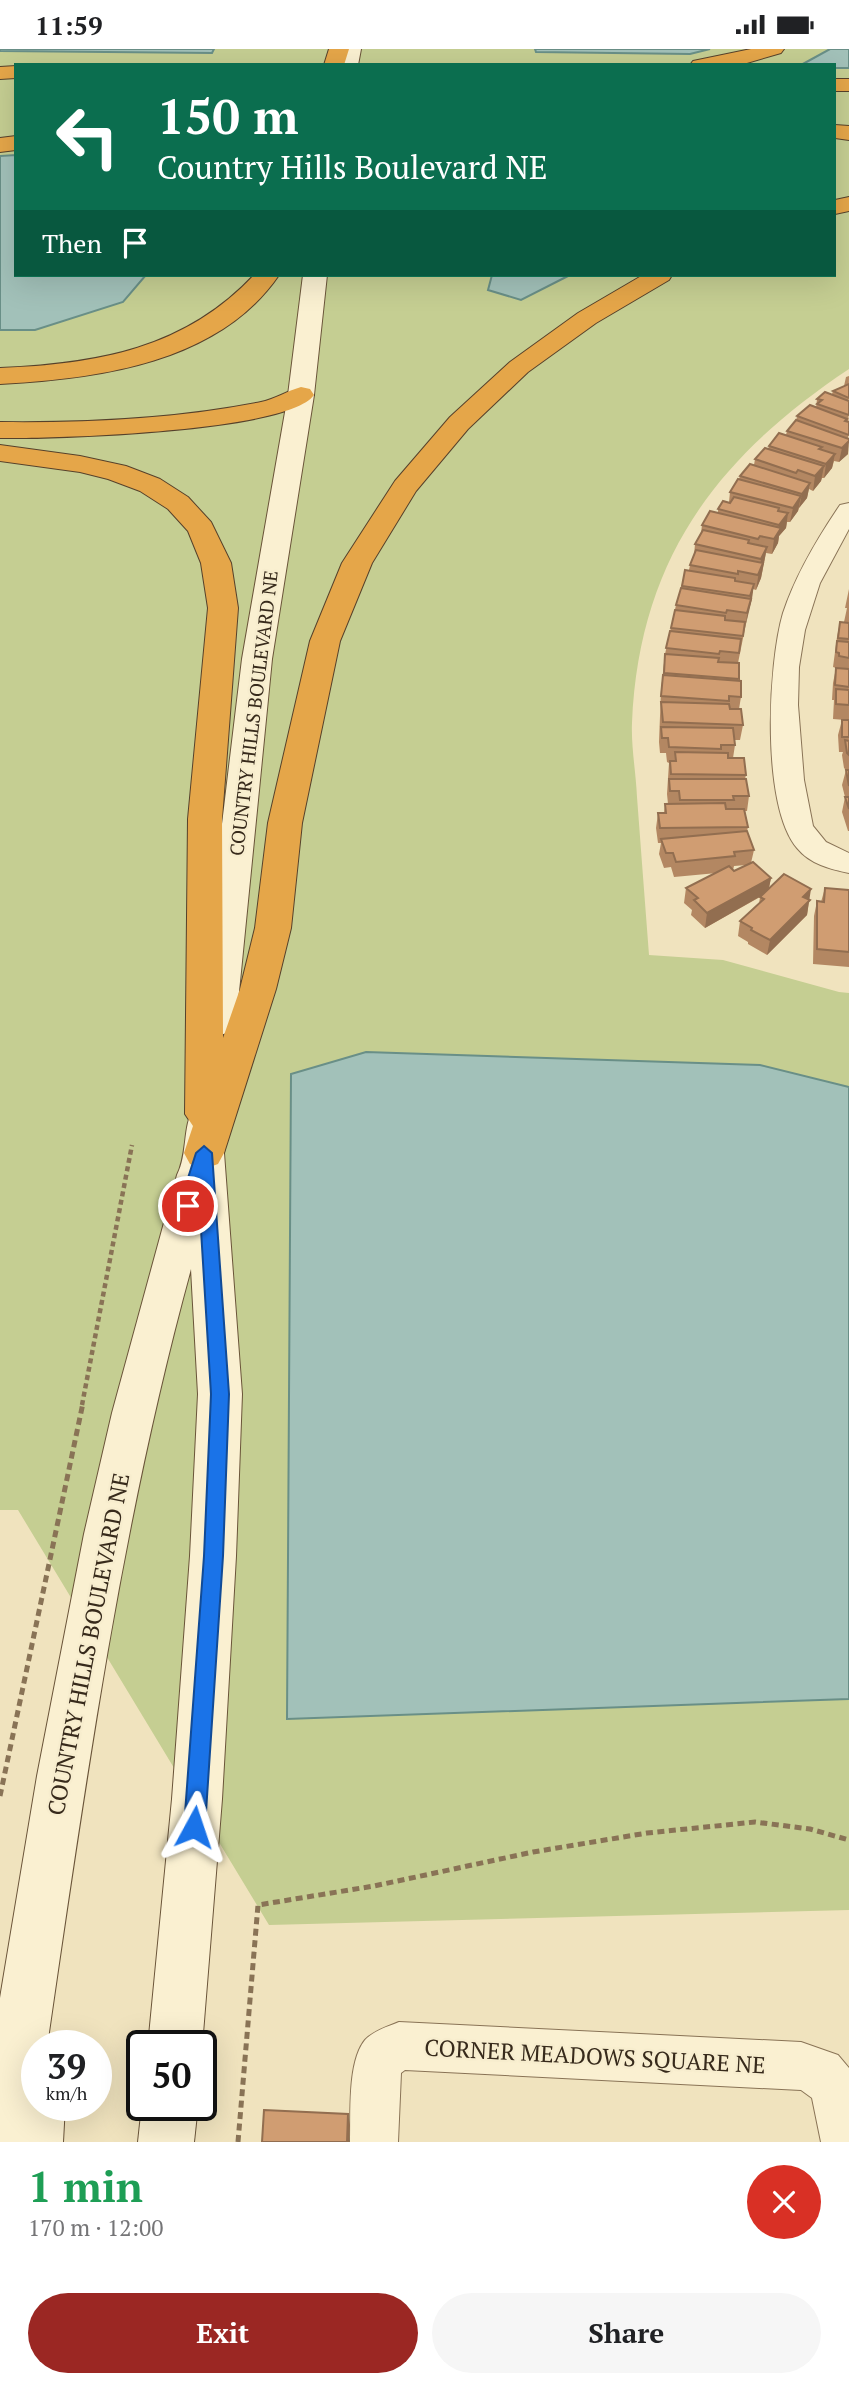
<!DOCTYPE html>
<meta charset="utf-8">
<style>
:root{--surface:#fff;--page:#f6f6f6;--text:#202124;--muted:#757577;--accent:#9b2723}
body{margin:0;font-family:"PT Serif",serif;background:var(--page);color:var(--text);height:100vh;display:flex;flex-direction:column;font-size:26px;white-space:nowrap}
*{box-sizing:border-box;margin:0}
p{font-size:23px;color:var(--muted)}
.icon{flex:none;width:38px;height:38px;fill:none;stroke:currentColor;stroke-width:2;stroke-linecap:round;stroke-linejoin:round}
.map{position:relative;height:2093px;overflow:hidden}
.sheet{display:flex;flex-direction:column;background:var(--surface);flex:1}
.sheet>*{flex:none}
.banner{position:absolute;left:14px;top:14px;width:822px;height:214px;border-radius:0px;box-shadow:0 7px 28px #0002;background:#0b6e4f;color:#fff;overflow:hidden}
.speed{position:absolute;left:21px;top:1981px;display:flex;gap:14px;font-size:35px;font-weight:700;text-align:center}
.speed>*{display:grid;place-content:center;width:91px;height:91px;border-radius:50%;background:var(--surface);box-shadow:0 7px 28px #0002;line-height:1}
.speed small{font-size:18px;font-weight:400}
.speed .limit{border:4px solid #111;border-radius:10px;background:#fff;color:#111}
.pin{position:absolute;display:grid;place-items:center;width:60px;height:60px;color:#fff;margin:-30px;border:4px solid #fff;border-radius:50%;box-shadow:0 2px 7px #0007}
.me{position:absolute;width:77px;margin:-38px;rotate:5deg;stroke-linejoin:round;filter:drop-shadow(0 0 5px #0008)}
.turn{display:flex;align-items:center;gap:24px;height:147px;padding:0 28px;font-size:32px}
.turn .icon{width:91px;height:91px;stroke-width:2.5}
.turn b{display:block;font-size:49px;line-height:60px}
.then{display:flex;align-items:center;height:66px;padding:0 28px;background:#0003;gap:14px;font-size:26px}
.round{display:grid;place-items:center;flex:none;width:74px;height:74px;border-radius:37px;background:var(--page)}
.head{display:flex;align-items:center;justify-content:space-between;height:119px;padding:0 28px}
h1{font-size:42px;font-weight:600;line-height:52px;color:#1e9e55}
.button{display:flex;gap:14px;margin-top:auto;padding:14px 28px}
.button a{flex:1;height:80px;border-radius:42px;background:var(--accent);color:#fff;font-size:28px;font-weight:600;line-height:80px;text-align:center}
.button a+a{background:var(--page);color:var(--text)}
.status{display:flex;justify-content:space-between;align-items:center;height:49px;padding:0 35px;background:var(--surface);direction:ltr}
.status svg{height:19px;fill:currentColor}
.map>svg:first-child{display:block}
.green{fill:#c5ce92;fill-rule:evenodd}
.water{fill:#a2c1b9;stroke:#698f87;stroke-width:2}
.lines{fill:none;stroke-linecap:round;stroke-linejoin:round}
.street-casing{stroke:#897356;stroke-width:2}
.secondary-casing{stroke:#6a5439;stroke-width:2}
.highway-casing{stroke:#56412b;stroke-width:2}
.path-far1{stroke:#897356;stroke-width:4.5;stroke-dasharray:5 3.5;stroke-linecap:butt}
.path{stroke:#897356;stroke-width:5;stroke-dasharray:7 4.5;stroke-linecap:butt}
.street{fill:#faf0d1;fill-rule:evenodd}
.secondary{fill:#faf0d1;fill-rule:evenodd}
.highway{fill:#e5a649;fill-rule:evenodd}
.wall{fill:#b38762;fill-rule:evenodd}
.shaded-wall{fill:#926e50}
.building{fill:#d09d72;stroke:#926e50;stroke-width:2}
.route{fill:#1a73e8;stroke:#114b97;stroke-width:2}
.labels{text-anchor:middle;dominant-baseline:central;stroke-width:5;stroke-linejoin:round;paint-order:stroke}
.street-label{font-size:19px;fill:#372a1b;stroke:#f7edce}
.near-street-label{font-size:23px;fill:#372a1b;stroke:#f7edce}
</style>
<div class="status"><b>11:59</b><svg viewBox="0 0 49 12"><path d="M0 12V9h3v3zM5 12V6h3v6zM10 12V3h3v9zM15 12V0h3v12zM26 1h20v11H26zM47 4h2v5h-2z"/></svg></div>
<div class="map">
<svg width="849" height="2093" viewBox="0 0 849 2093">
<rect width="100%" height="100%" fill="#f0e3be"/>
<path class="green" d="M0,0H849V320C717,408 639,510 632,674C631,698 636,724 637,748C641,801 645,854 649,906L723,911L839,943L849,944V1861L269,1876L18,1461H0ZM16,16H835V226H16Z"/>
<g class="water">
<path d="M0,0H214L212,4L0,2Z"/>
<path d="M535,0H710L690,5L536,3Z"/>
<path d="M830,0H849V19H835V16H801Z"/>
<path d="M16,106V226H146L123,253L35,281H0V107Z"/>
<path d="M492,226H570L521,251L488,241Z"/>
<path d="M366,1003L760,1016L849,1038V1650L287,1670L291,1025Z"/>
</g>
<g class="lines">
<g class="street-casing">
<g id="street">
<path d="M849,454V480L820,534L805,581L799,618L798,656L804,731L813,777L826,793L849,804V824C830,820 810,815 797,799C761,757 768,615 783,564C796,525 817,490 840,456Z"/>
<path d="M399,1973L801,1993L838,2006L849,2019V2093H821L812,2049L801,2041L405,2021L401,2024L398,2093H350C351,2066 347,2013 365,1991C373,1982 389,1977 399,1973Z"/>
</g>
</g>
<g class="secondary-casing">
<g id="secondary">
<path d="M341,0H361L358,16H338Z"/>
<path d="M303,226H327L314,346L272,610L236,973L230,983L217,987L204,983L198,973L242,610L288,346Z"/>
<path d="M208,1053L222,1057L227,1068L224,1104L242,1345L236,1507L222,1750L202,1997L201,2000V1997H148L172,1750L190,1507L198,1345L191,1220C121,1474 85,1737 47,1997H37V2056H65L63,2093H0V1949L37,1727L84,1485L112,1364L177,1126C188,1104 182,1080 194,1057Z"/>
<path d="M142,2056H198L194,2093H138Z"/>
</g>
</g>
<g class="highway-casing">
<g id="highway">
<path d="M329,0H349L344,16H324Z"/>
<path d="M751,0H784L781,4L740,16H690L693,12Z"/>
<path d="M16,17V29L0,30V18Z"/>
<rect x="835" y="30" width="14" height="12"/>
<path d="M835,76L849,77V91L835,89Z"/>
<path d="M16,87V101L0,103V89Z"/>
<path d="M849,148V162L835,165V151Z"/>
<path d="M254,226H279C219,314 98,330 0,335V319C97,315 185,300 254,226Z"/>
<path d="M643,226H672L669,231L596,274L528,323L468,380L416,442L372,514L340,592L302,774L291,879L276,940L224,1104L218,1115L204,1120L190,1115L184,1104L193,1077L185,1065L188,770L208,559L201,514L188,482L168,460L140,442L108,430L80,423L0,412V396L80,407L126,417L160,430L188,448L211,473L231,514L238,559L222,770L223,989L240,940L255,879L268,774L310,592L342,514L395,432L450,368L510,313L578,264Z"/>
<path d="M301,338L310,340L314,346C288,383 51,390 0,389V373C86,374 176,370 261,353C275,350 287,342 301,338Z"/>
</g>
</g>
<path class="path-far1" d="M82,1356L132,1096"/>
<g class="path">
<path d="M0,1747L83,1354"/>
<path d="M238,2093L258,1856L374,1837L533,1803L647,1784L755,1773L810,1780L849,1791"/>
</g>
<use href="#street" class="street"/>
<use href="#secondary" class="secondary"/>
<use href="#highway" class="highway"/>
</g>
<g class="wall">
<path d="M849,327L848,405L839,413L834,412L832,419L824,429H822L821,432L813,442L809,440L807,449L799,459L798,462L790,473H787L786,479L779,487L778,494L772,505L766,504L761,529L756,541L753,540L738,614H739L738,632L741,648L739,660L743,676L740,691H734L735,696L733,709L746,726L745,730L749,747L747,762H745L748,778L747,782L754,801L751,814L771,829L769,839L809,851L807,866L767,906L748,895V893L738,887L740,872L759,855L760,848L705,879L691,866L692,861L684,854L686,839L717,824L674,828L671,818L664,819L659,805L661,794H658L656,779L658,764H664L665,755H668L667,745L669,714L667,713L666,704H660L659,693L661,641L665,605L676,556L681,539L685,521H689L690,516L694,506L695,495L701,484L702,476L718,463V460L729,453L730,443L739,430L740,427L754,416L755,410L768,400L769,397L786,386L787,382L796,372L797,367L816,359L817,350L832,345L833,342L844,337L846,328ZM747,816L734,822L733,821L734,817Z"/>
<path d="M849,540V782H848L842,763L845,748L842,736L846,721L844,719L842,706L843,703H839L838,686L842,671H845L833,670L834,651H832L833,634L836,619L833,618L837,588L840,573H844L847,559H845Z"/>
<path d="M825,839L849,841V918L813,915L814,867L817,852L821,853Z"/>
</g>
<g class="shaded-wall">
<path d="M849,392L848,405L839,413L842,399Z"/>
<path d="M835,405L832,419L824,429L826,415Z"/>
<path d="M824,417L821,432L813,442L815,427Z"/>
<path d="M810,434L807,449L799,459L802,445Z"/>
<path d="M801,447L798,462L790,473L793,459Z"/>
<path d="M788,464L786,479L779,487L778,494L772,505L774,490L777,485L779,476Z"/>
<path d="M767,498L761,529L756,541L761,510Z"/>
<path d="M754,535L752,550L745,579L750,547Z"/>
<path d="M771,829L768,843L705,879L707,864Z"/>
<path d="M811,840L807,866L767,906L770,891L803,848Z"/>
<path d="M348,2065L350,2076L349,2093H347Z"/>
</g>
<g class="building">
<path d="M849,335V349L833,342Z"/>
<path d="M825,343L849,352V366L817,355L822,351L817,350Z"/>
<path d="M810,356L847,370L845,372L849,373V386L797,367Z"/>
<path d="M796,371L849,390V392L842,399L787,382Z"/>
<path d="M779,384L822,398L819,400L835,405L826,415L769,397Z"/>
<path d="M765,399L824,417L815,427L798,421L796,424L755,410Z"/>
<path d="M750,415L810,434L802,445L740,427Z"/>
<path d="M738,430L801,447L793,459L730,443Z"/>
<path d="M734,448L779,459L778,462L788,464L779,476L718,460L723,452L730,454Z"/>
<path d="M710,462L781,479L774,490L760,487L758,490L702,476Z"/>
<path d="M703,481L749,491L748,494L767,498L761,510L695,495Z"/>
<path d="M696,501L763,514L758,526L738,522V525L690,516Z"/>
<path d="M685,521L735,529V532L754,535L750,547L682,537Z"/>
<path d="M681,539L751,550L747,564L727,561L726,564L676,556Z"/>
<path d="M675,561L725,567V571L745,573L743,587L671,579Z"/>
<path d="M840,573L849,574V590L838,589Z"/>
<path d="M670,582L741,590L739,604L720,602L719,605L666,599Z"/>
<path d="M837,592L849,593V609L839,607V604L836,603Z"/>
<path d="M665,605L719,609L718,613L739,614V630L664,624Z"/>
<path d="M836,619L849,620V638L835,636Z"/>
<path d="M663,626L741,632V648L729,647V652L661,647Z"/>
<path d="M836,640L849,641V656L836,655Z"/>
<path d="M661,653L729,655L730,660H741L743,676L663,673Z"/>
<rect x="842" y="671" width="7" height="17"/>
<path d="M661,678L733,679L735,696H721V700L669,698L668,689H662Z"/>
<path d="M845,691L849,692V706L847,704Z"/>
<path d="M675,703L728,704V709H744L746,726L671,725L670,712H676Z"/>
<path d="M846,721H849V737Z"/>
<path d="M669,730H746L749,747H733L734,751H680L679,742H670Z"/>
<path d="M845,748H849V760Z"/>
<path d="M725,754L726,760H744L748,778L660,779L658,764H666L665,755Z"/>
<path d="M747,782L754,801L734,803L735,807L676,813L673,804H666L661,790Z"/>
<path d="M753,813L771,829L707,864L694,851L698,849L686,839L729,817L734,822Z"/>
<path d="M784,825L811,840L803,848L810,851L770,891L751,881L752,879L740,872L764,850L760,848Z"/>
<path d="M825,839L849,841V903L817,900V852L824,853Z"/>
<path d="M264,2061L348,2065L347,2093H262Z"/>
</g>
<path class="route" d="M204,1097L212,1104L229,1345L223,1507L205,1778L202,1785L194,1788L187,1785L184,1778L204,1507L211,1345L199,1148L194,1162H182L179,1157L196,1104Z"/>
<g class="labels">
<g class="street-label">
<text transform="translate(253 664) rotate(-83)">COUNTRY HILLS BOULEVARD NE</text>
</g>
<g class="near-street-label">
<text transform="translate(88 1595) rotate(-79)">COUNTRY HILLS BOULEVARD NE</text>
<text transform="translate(595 2007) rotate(3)">CORNER MEADOWS SQUARE NE</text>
</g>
</g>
</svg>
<div class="speed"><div>39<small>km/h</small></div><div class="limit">50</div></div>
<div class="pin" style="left:188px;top:1157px;background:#d93025"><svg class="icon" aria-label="arrive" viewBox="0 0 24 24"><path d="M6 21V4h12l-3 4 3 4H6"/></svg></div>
<svg class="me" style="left:194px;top:1778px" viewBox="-20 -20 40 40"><path d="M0-17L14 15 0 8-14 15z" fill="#1a73e8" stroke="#fff" stroke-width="4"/></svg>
<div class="banner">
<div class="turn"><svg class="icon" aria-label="left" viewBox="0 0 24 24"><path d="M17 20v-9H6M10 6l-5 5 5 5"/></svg><div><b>150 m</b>Country Hills Boulevard NE</div></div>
<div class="then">Then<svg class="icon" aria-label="arrive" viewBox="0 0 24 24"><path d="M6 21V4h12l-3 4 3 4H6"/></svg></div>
</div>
</div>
<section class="sheet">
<div class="head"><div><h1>1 min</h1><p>170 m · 12:00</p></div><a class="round" style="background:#d93025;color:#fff"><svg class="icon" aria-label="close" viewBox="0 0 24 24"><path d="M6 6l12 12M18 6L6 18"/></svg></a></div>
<div class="button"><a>Exit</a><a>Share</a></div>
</section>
